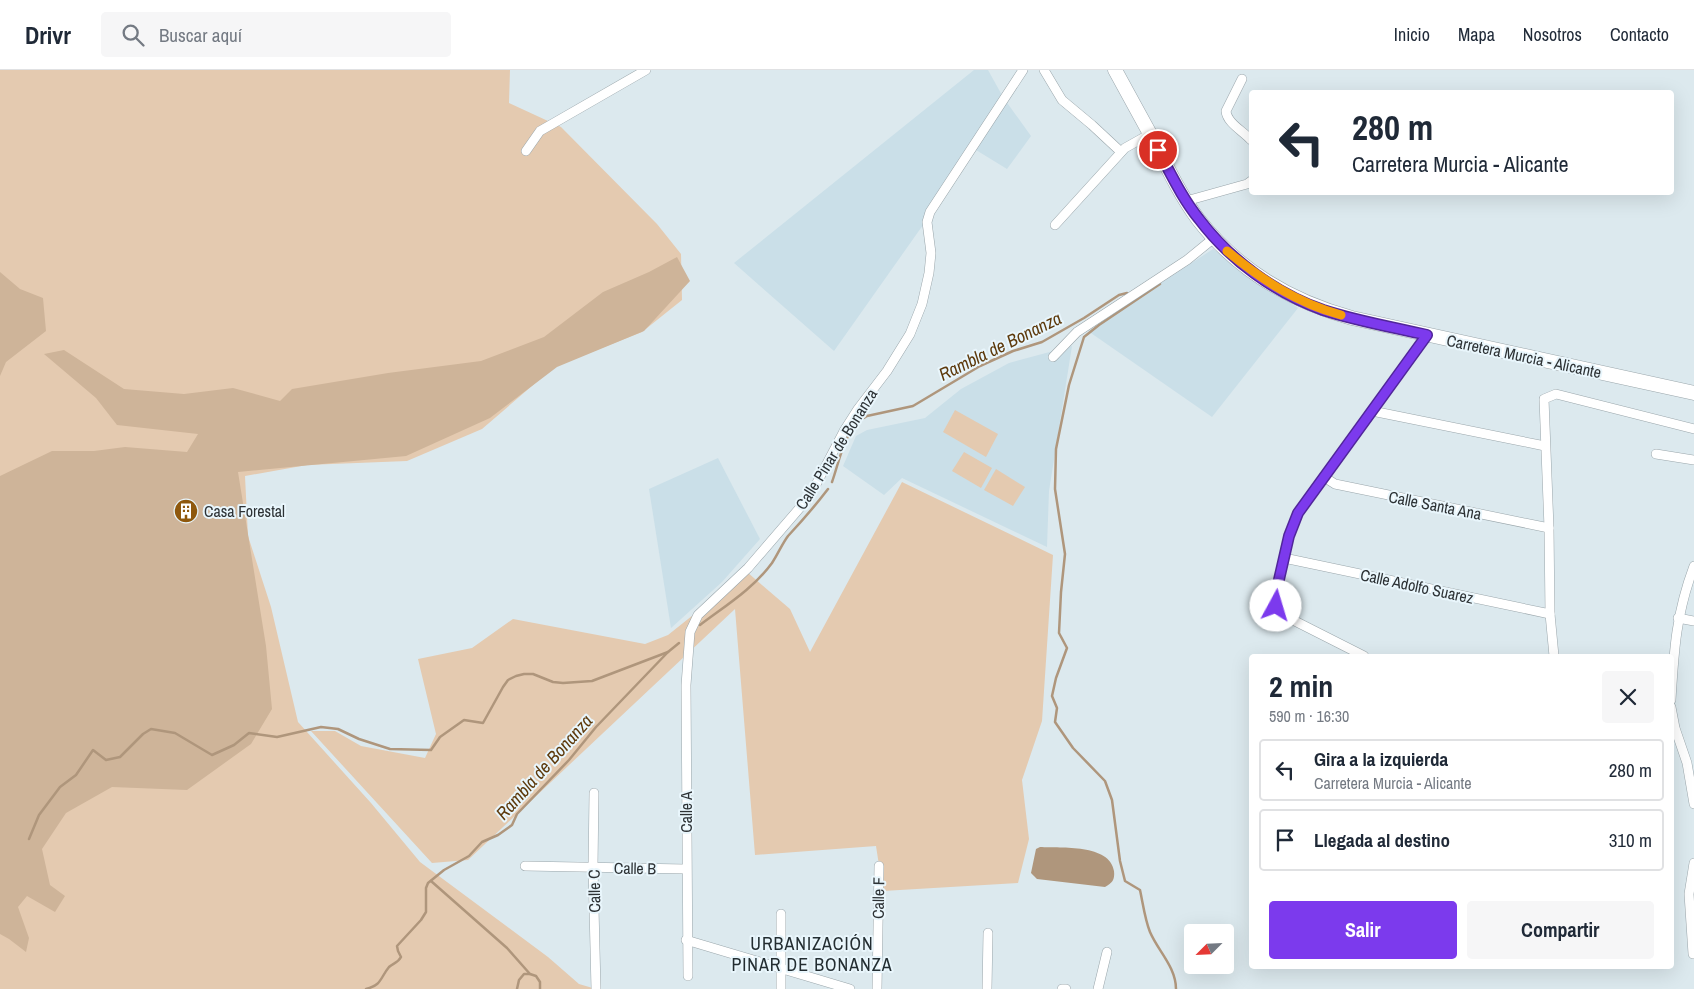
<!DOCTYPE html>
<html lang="es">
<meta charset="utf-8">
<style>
:root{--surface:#fff;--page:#f6f6f7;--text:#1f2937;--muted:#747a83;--line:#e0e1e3;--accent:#7c3aed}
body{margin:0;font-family:"Archivo Narrow",sans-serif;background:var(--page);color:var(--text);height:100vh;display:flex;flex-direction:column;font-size:19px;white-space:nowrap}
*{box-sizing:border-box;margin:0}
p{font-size:16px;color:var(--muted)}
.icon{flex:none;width:28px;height:28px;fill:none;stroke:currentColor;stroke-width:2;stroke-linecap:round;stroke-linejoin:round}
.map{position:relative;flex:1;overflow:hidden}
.details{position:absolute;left:1249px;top:584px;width:425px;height:315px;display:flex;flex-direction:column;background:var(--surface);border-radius:5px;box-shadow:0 5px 20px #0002}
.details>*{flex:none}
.hud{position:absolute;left:1249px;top:20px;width:425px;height:105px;border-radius:5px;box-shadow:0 5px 20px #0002;background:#fff;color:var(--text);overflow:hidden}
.needle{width:32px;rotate:246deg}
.buttons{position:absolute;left:1184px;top:854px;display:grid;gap:10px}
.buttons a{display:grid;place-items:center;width:50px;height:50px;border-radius:5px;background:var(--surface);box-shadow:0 5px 20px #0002;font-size:25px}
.pin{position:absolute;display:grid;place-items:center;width:42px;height:42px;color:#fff;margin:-21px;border:2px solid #fff;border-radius:50%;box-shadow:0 1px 5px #0007}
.me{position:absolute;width:55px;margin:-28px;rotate:6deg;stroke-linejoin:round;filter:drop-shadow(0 0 4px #0008)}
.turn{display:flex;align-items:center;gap:18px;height:105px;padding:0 20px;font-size:22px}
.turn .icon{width:65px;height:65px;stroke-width:2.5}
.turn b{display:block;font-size:35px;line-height:42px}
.round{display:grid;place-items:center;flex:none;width:52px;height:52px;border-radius:5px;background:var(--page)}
.overview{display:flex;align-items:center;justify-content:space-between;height:85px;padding:0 20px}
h1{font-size:30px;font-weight:700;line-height:38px}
.cta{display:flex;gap:10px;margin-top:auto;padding:10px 20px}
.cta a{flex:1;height:58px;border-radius:5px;background:var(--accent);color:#fff;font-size:20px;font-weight:700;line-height:58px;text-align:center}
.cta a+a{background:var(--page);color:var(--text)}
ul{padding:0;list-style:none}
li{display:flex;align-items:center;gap:15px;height:62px;margin:0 10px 8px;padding:0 10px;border:2px solid var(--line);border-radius:5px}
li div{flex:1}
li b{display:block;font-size:19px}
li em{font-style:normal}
header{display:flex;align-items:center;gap:30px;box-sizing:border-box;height:70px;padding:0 25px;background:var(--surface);border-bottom:1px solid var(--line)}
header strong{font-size:24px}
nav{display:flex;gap:28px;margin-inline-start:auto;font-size:18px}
.search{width:350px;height:45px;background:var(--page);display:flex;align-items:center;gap:12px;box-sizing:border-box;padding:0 18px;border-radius:5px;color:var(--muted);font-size:19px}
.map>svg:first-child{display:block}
.built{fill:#cadfe8}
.green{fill:#e4cab0}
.forest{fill:#ceb499}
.water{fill:#af967c}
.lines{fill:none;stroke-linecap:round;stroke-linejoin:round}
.stream{stroke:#af967c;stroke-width:2.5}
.minor-casing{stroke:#9aa6ab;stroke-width:10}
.highway-casing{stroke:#9aa6ab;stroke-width:15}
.minor{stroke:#fff;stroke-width:9}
.highway{stroke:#fff;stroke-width:14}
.route-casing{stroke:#51269a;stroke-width:12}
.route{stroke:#7c3aed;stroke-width:9}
.slow{stroke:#f59e0b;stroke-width:9}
.labels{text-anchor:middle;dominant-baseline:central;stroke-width:4;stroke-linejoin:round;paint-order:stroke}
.street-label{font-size:16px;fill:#2d3235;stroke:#e9f6fc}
.poi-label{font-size:16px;fill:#2d3235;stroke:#e9f6fc;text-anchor:start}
.water-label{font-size:18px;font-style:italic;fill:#5d390b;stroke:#e9f6fc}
.neighbourhood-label{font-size:18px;letter-spacing:1px;fill:#232d31;stroke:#e9f6fc}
</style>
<header>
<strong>Drivr</strong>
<div class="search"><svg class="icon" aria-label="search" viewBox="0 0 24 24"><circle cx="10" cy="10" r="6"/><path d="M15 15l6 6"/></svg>Buscar aquí</div>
<nav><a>Inicio</a><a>Mapa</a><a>Nosotros</a><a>Contacto</a></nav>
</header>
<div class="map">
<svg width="1694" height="919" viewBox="0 0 1694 919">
<rect width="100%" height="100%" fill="#dce9ee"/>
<g class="built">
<path d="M974,0H988L1003,27L1031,66L1007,99L976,80L834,281L734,193Z"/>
<path d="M1213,179L1298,238L1212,347L1088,261Z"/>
<path d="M1072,276L1049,421L1047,477L902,408L884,425L843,396L856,366L867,360L925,348L961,319L1009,293Z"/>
<path d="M718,388L760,469L722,512L671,558L649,419Z"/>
</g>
<g class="green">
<path d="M0,0H510L509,33L561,57L657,154L681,184L682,230L642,262L554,297L482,359L407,391L307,395L245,406L248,466L271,537L298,652L371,733L420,792L548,887L579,914L596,919H0Z"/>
<path d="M955,340L998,364L986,387L943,362Z"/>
<path d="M964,382L992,398L981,418L952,401Z"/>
<path d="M996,399L1025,417L1013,436L984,420Z"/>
<path d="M902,412L1053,485L1042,651L1022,710L1029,769L1018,813L883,821L876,776L755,785L735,539L468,790L432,793L311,661H335L361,676L425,688L436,664L418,589L472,578L513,549L645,574L668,565L747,502L790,539L810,582Z"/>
</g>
<g class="forest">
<path d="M677,187L690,211L644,261L557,297L490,348L406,386L238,402L266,576L272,639L251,674L187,720L112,717L66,743L42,779L50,815L65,826L55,842L27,826L18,837L29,868L26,882L9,869L0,864V406L52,381H94L125,377L187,382L198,364L117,355L96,328L44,284L64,280L124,319L184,324L233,318L280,331L292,319L388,303L481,291L544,267L603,222L649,202Z"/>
<path d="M0,202L20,219L43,228L46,261L6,292L0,306Z"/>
</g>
<path class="water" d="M1040,777C1061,778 1110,774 1114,801C1115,810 1112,813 1105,817L1037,809L1031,803L1036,779Z"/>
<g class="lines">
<g class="stream">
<path d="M1160,214L1099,255L1084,267L1069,315L1056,379L1055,419L1065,484L1061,522L1059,563L1067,578L1056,608L1052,626L1057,638L1055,652L1073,678L1105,711L1112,730L1120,791L1125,811L1140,820C1143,834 1145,850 1150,862C1158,881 1176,897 1176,919"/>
<path d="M832,412C840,390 844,358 867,346L913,336L980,296L1013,281L1042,272L1084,248L1119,225L1127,223"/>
<path d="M700,555C725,536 753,519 772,493C778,484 782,474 788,466C802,451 815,436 828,419"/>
<path d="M29,769L39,745L60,717L76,705L93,680L106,690L120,687L143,664L151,659L175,663L212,685L234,675L249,663L277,667L321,657L338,659L359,669L390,679L431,680L440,667L464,650L483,653L503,617L508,610L516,606L524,604H533L553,612L563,613L592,611L668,582"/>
<path d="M431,811L507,878L530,904L536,906L540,912V919"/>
<path d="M366,919C382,915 380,908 389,897C393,893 398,893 401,887L398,881L397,876L421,850L426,842V818L428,813L444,800L469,786L482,772L498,765L512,755L517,744L569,690L596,657L668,582L679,573"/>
<path d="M517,919L519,910L524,904H530"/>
</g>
<g class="minor-casing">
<g id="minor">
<path d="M1044,0L1062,30L1092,55L1121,82"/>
<path d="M1242,9L1226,41C1227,53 1243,61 1251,70"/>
<path d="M526,81L540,61L646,0"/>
<path d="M1186,131L1247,114L1251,111"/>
<path d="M1055,155L1125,78L1150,64"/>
<path d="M1053,287L1077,262L1187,190L1214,168"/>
<path d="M1372,341L1545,376"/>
<path d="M1656,384L1694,390"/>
<path d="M1324,407L1335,414L1549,458"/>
<path d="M1284,488L1550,544"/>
<path d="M1678,548L1694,551"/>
<path d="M1364,586L1283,545L1276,536L1275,527L1289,466L1298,443L1427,265"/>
<path d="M1554,586L1550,544L1549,458L1544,329L1556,324L1694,359"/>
<path d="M1671,630C1674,580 1676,544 1694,496"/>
<path d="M1671,637L1675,658L1687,693L1694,734"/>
<path d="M594,723L593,797L596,919"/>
<path d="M525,796L686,799"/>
<path d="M686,870L850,919"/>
<path d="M1693,884L1689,824L1694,793"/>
<path d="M688,906L686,615L690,562L698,545L748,498L810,426L844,361L858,339L887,301L910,264L922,234L929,203L931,183L927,152L930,142L1023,0"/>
<path d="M781,919V844"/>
<path d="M877,919L879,796"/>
<path d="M987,919L988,863"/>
<path d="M1062,919H1066"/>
<path d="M1098,919L1107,882"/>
</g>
</g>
<g class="highway-casing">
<path id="highway" d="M1115,0C1128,24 1142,49 1155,73C1168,99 1181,126 1198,149C1238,201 1290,231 1352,248L1694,323"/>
</g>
<use href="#minor" class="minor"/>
<use href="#highway" class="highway"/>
</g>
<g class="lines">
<g class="route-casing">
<path id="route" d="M1158,80C1171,104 1182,128 1199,149C1230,190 1275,223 1323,240C1357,251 1392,257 1427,265L1298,443L1289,466L1275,527L1276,536"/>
</g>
<use href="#route" class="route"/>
<path class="slow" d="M1227,181C1262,210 1297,233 1341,245"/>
</g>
<defs>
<g id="building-disc" transform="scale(1.25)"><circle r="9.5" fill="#8f580d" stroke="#e9f6fc"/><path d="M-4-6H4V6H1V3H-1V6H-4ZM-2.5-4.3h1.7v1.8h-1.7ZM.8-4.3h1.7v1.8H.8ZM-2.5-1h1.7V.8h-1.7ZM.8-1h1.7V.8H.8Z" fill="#fff"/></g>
</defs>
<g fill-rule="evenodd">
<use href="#building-disc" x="186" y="441"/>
</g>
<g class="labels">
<g class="street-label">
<text transform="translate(1524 286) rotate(12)">Carretera Murcia - Alicante</text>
<text transform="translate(836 379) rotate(-58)">Calle Pinar de Bonanza</text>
<text transform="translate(1435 435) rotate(11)">Calle Santa Ana</text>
<text transform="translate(1417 516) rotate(12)">Calle Adolfo Suarez</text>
<text transform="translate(686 742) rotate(-90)">Calle A</text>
<text transform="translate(635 798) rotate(1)">Calle B</text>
<text transform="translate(594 821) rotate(-91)">Calle C</text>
<text transform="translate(878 828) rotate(-89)">Calle F</text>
</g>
<g class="poi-label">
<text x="204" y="441">Casa Forestal</text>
</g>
<g class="water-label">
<text transform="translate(1000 276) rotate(-26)">Rambla de Bonanza</text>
<text transform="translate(544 697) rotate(-48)">Rambla de Bonanza</text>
</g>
<g class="neighbourhood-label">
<text x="812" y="873">URBANIZACIÓN<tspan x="812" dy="21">PINAR DE BONANZA</tspan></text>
</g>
</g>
</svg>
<div class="buttons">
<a><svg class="needle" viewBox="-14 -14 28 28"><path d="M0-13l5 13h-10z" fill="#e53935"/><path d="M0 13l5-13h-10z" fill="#747a83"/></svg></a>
</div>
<div class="pin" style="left:1158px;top:80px;background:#d93025"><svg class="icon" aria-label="arrive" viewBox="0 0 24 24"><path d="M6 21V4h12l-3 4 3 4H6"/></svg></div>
<svg class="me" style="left:1276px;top:536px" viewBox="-20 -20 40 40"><circle r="19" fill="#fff"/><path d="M0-13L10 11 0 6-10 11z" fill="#7c3aed"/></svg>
<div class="hud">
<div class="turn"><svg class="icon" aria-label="left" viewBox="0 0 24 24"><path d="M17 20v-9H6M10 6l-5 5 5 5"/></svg><div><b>280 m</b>Carretera Murcia - Alicante</div></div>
</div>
<section class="details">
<div class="overview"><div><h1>2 min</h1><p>590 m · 16:30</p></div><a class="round"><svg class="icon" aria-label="close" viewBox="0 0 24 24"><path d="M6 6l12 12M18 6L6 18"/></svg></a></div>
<ul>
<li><svg class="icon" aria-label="left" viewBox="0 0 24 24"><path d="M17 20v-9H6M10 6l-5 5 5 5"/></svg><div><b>Gira a la izquierda</b><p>Carretera Murcia - Alicante</p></div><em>280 m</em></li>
<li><svg class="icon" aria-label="arrive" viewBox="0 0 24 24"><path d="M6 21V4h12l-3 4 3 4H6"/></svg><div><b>Llegada al destino</b></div><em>310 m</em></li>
</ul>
<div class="cta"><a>Salir</a><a>Compartir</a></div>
</section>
</div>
